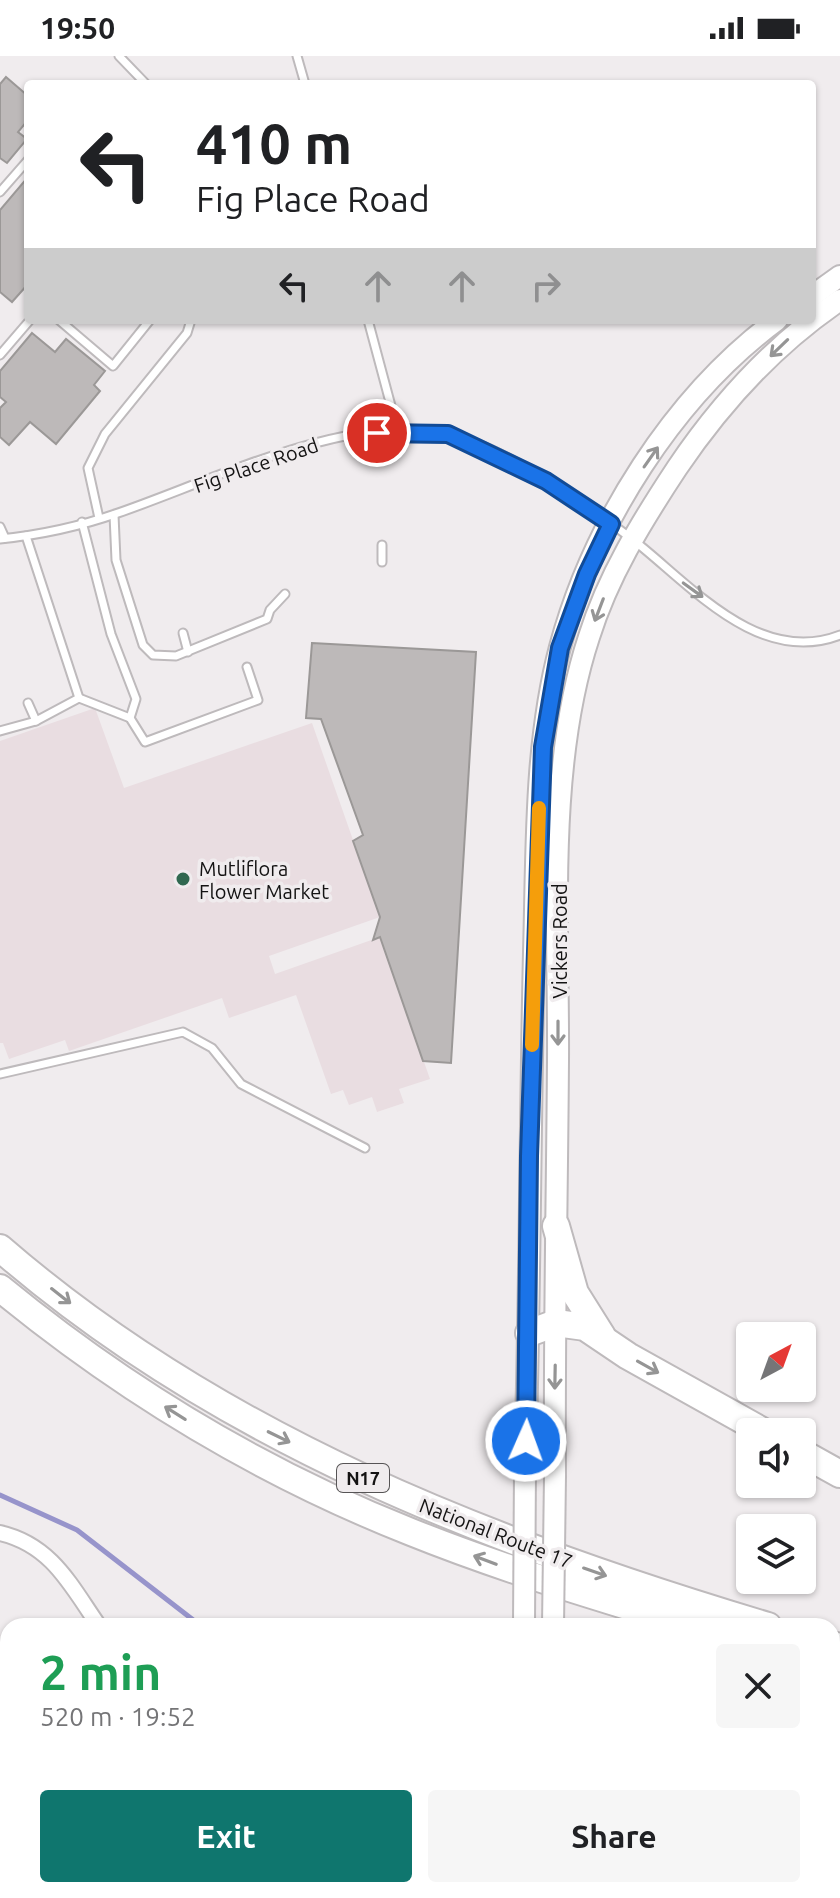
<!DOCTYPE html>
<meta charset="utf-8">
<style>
:root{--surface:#fff;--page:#f6f6f6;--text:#202124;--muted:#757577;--accent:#0f766e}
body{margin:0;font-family:Ubuntu,sans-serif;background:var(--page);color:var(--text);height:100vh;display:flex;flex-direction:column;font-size:30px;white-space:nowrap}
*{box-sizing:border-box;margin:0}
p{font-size:26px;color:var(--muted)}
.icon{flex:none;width:44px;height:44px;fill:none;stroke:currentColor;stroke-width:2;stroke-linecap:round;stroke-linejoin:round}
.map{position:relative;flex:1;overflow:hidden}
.side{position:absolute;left:0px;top:1562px;width:840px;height:280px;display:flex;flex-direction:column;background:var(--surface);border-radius:24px 24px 0 0;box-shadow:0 2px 6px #0004}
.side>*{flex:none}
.hud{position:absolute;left:24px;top:24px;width:792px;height:244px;border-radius:8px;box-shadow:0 2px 6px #0004;background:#fff;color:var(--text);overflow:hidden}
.needle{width:52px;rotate:41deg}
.fabs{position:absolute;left:736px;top:1266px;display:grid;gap:16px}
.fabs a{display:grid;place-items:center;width:80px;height:80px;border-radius:8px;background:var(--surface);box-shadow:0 2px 6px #0004;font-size:40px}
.pin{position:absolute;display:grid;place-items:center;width:68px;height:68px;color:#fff;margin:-34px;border:4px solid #fff;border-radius:50%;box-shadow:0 2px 8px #0007}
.me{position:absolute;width:88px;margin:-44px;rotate:2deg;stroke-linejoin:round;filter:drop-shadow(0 0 6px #0008)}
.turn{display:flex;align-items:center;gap:28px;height:168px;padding:0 40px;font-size:36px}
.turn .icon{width:104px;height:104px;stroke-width:2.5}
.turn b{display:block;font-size:56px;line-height:68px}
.lanes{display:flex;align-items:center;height:76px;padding:0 40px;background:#0003;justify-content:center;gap:40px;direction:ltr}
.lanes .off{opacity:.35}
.round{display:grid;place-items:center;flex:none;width:84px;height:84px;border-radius:8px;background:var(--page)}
.summary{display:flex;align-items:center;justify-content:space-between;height:136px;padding:0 40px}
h1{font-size:48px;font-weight:600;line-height:60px;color:#1e9e55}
.button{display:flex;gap:16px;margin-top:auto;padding:16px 40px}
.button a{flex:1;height:92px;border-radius:8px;background:var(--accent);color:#fff;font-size:32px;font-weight:600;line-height:92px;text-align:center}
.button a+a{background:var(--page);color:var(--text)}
.status{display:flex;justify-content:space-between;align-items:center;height:56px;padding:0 40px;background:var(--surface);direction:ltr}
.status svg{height:22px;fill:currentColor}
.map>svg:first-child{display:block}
.built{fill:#e9dde1}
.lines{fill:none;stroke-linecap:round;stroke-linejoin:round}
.stream{stroke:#9794cb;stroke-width:5}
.building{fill:#bdb9b9;stroke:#9b9897;stroke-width:2}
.lane-casing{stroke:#bebabc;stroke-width:11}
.street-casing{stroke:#bebabc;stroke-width:18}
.secondary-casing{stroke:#bebabc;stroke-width:24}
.highway-casing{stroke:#bebabc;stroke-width:30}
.lane{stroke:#fff;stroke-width:7}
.street{stroke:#fff;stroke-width:14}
.secondary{stroke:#fff;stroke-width:20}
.highway{stroke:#fff;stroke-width:26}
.secondary-bridge-casing{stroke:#bebabc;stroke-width:24;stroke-linecap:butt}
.secondary-bridge{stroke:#fff;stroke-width:20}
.oneway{stroke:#959595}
.route-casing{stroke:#114b97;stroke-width:20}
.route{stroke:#1a73e8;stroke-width:14}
.slow{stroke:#f59e0b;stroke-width:14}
.poi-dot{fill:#306850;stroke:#f0ecee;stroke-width:3}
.labels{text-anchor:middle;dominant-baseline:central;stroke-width:7;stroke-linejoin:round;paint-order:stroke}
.shield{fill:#f0ecee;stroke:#565455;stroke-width:2}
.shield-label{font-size:18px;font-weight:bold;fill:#141313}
.street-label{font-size:20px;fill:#141313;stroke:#f0ecee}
.poi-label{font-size:20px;fill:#141313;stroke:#f0ecee;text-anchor:start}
</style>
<div class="status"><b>19:50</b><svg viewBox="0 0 49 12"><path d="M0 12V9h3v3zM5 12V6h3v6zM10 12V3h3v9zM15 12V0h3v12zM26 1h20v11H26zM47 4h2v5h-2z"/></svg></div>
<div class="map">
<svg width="840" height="1842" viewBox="0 0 840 1842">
<rect width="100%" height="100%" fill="#f0ecee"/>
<path class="built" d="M95,652L124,732L312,667L380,861L269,900L275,918L380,881L430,1023L399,1033L404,1047L377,1056L372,1041L349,1049L343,1034L331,1038L296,939L229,962L222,942L69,995L65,984L9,1003L3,987H0V685Z"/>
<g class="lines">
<g class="stream">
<path d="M0,1439L77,1474L201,1570"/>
<path d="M832,1799H840"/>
</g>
</g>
<g class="building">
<path d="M6,21L28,40V64L18,76L27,83L7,107L0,102V28Z"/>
<path d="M28,121V228L12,246L0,236V154Z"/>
<path d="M32,277L55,296L66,283L105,315L94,329L100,335L56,388L30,366L9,389L0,381V352L6,346L0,341V315Z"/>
<path d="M312,587L476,596L451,1007L423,1005L380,881L373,884L380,861L353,785L363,779L321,663L306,662Z"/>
</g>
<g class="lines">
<g class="lane-casing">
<g id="lane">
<path d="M119,0L146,28"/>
<path d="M297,0L305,28"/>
<path d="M0,136L28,104"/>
<path d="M59,264L113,310L150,264"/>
<path d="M368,264L398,376"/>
<path d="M0,299L30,264"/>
<path d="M114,459L116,504L143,589L153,599L176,600L267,563L270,554L285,538"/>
<path d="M99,462L88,412L105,378L187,277L191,264"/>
<path d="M82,466L111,578L136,643L130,662"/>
<path d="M0,471L5,482"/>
<path d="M26,480L79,642"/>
<path d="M0,483C39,479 81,470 118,457C209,426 353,354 449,378C510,394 582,445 632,483C689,527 758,611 840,579"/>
<path d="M382,489V506"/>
<path d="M183,577L188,596"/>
<path d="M79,642L130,662L145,686L258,644L247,611"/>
<path d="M28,647L36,665"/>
<path d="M0,675L36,665L79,642"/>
<path d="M0,1018L183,976L212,992L241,1028L365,1092"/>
</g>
</g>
<g class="street-casing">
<g id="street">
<path d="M0,1477C52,1489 71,1530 99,1570"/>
<path d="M0,1821L8,1833"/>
</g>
</g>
<g class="secondary-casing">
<g id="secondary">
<path d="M812,240L840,220"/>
<path d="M525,1412C530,1240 530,1068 534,896C537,796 534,689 560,591C593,468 674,340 777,264"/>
<path d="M555,1419C554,1281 557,1143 558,1005C559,869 546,711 589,581C608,520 642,465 677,412C721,347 775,288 840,244"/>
<path d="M550,1834V1842"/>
<path d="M522,1842V1834"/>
</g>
</g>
<g class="highway-casing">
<g id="highway">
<path d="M556,1170L575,1237L602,1280"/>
<path d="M0,1192C220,1383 493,1488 768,1570"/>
<path d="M0,1232C123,1333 262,1417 411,1476C503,1513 598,1541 693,1570"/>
<path d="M529,1277L556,1267L585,1271L628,1300L764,1376"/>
<path d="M802,1397L840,1418"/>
<path d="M832,1589L840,1591"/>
<path d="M832,1613L840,1616"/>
<path d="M832,1779L840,1780"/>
</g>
</g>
<use href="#lane" class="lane"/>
<use href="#street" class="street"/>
<use href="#secondary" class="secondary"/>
<use href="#highway" class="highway"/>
<g class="secondary-bridge-casing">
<g id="secondary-bridge">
<path d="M524,1570L525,1412"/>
<path d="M553,1570L555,1419"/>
</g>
</g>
<use href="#secondary-bridge" class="secondary-bridge"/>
</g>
<defs><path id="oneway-shaft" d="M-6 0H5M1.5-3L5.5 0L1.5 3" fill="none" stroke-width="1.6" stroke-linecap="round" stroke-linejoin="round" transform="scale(2)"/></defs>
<g class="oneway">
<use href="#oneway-shaft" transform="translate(779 292) rotate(136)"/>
<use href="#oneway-shaft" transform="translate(651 401) rotate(-55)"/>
<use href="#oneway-shaft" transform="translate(693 534) rotate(36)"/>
<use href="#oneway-shaft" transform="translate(599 554) rotate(111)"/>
<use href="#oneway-shaft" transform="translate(558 977) rotate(90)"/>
<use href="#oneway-shaft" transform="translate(61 1240) rotate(38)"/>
<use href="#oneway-shaft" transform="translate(648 1311) rotate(29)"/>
<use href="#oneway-shaft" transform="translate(555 1321) rotate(91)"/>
<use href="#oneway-shaft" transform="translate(175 1357) rotate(-148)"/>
<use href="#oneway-shaft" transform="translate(279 1381) rotate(26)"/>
<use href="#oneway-shaft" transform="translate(485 1504) rotate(-159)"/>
<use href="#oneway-shaft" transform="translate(595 1516) rotate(19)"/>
</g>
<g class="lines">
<g class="route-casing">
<path id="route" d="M377,377L448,378L546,425L611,468L587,518L560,592L543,691L529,1100L526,1385"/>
</g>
<use href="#route" class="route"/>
<path class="slow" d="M532,989L539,752"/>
</g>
<circle class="poi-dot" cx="183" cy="823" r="8"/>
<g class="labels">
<rect class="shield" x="337" y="1408" width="52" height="28" rx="6"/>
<g class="shield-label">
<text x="363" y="1422">N17</text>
</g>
<g class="street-label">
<text transform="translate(256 409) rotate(-19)">Fig Place Road</text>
<text transform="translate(559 885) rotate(-90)">Vickers Road</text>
<text transform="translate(496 1477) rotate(21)">National Route 17</text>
</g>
<g class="poi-label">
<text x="199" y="812">Mutliflora<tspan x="199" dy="23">Flower Market</tspan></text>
</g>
</g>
</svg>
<div class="fabs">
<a><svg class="needle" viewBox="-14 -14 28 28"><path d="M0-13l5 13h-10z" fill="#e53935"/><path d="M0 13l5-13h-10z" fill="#757577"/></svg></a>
<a><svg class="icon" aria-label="sound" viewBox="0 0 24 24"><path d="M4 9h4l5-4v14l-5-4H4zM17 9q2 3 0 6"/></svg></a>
<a><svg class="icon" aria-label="layers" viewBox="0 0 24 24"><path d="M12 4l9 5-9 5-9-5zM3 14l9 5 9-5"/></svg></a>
</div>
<div class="pin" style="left:377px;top:377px;background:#d93025"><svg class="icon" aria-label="arrive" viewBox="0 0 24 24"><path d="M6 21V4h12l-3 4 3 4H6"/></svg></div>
<svg class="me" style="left:526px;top:1385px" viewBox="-20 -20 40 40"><circle r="17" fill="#1a73e8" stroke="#fff" stroke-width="3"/><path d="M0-11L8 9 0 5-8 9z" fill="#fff"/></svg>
<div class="hud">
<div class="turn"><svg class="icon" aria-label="left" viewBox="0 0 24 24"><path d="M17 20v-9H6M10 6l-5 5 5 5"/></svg><div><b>410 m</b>Fig Place Road</div></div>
<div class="lanes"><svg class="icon" aria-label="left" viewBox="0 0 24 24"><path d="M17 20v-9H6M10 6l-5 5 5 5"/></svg><svg class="icon off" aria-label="ahead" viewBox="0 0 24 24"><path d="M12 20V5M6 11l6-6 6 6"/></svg><svg class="icon off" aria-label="ahead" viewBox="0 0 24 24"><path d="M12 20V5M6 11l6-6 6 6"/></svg><svg class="icon off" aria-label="right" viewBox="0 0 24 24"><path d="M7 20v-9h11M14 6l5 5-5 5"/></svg></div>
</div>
<section class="side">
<div class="summary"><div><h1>2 min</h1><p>520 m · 19:52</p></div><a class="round"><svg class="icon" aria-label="close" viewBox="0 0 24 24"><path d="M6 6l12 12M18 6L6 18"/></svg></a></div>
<div class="button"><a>Exit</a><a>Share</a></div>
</section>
</div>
